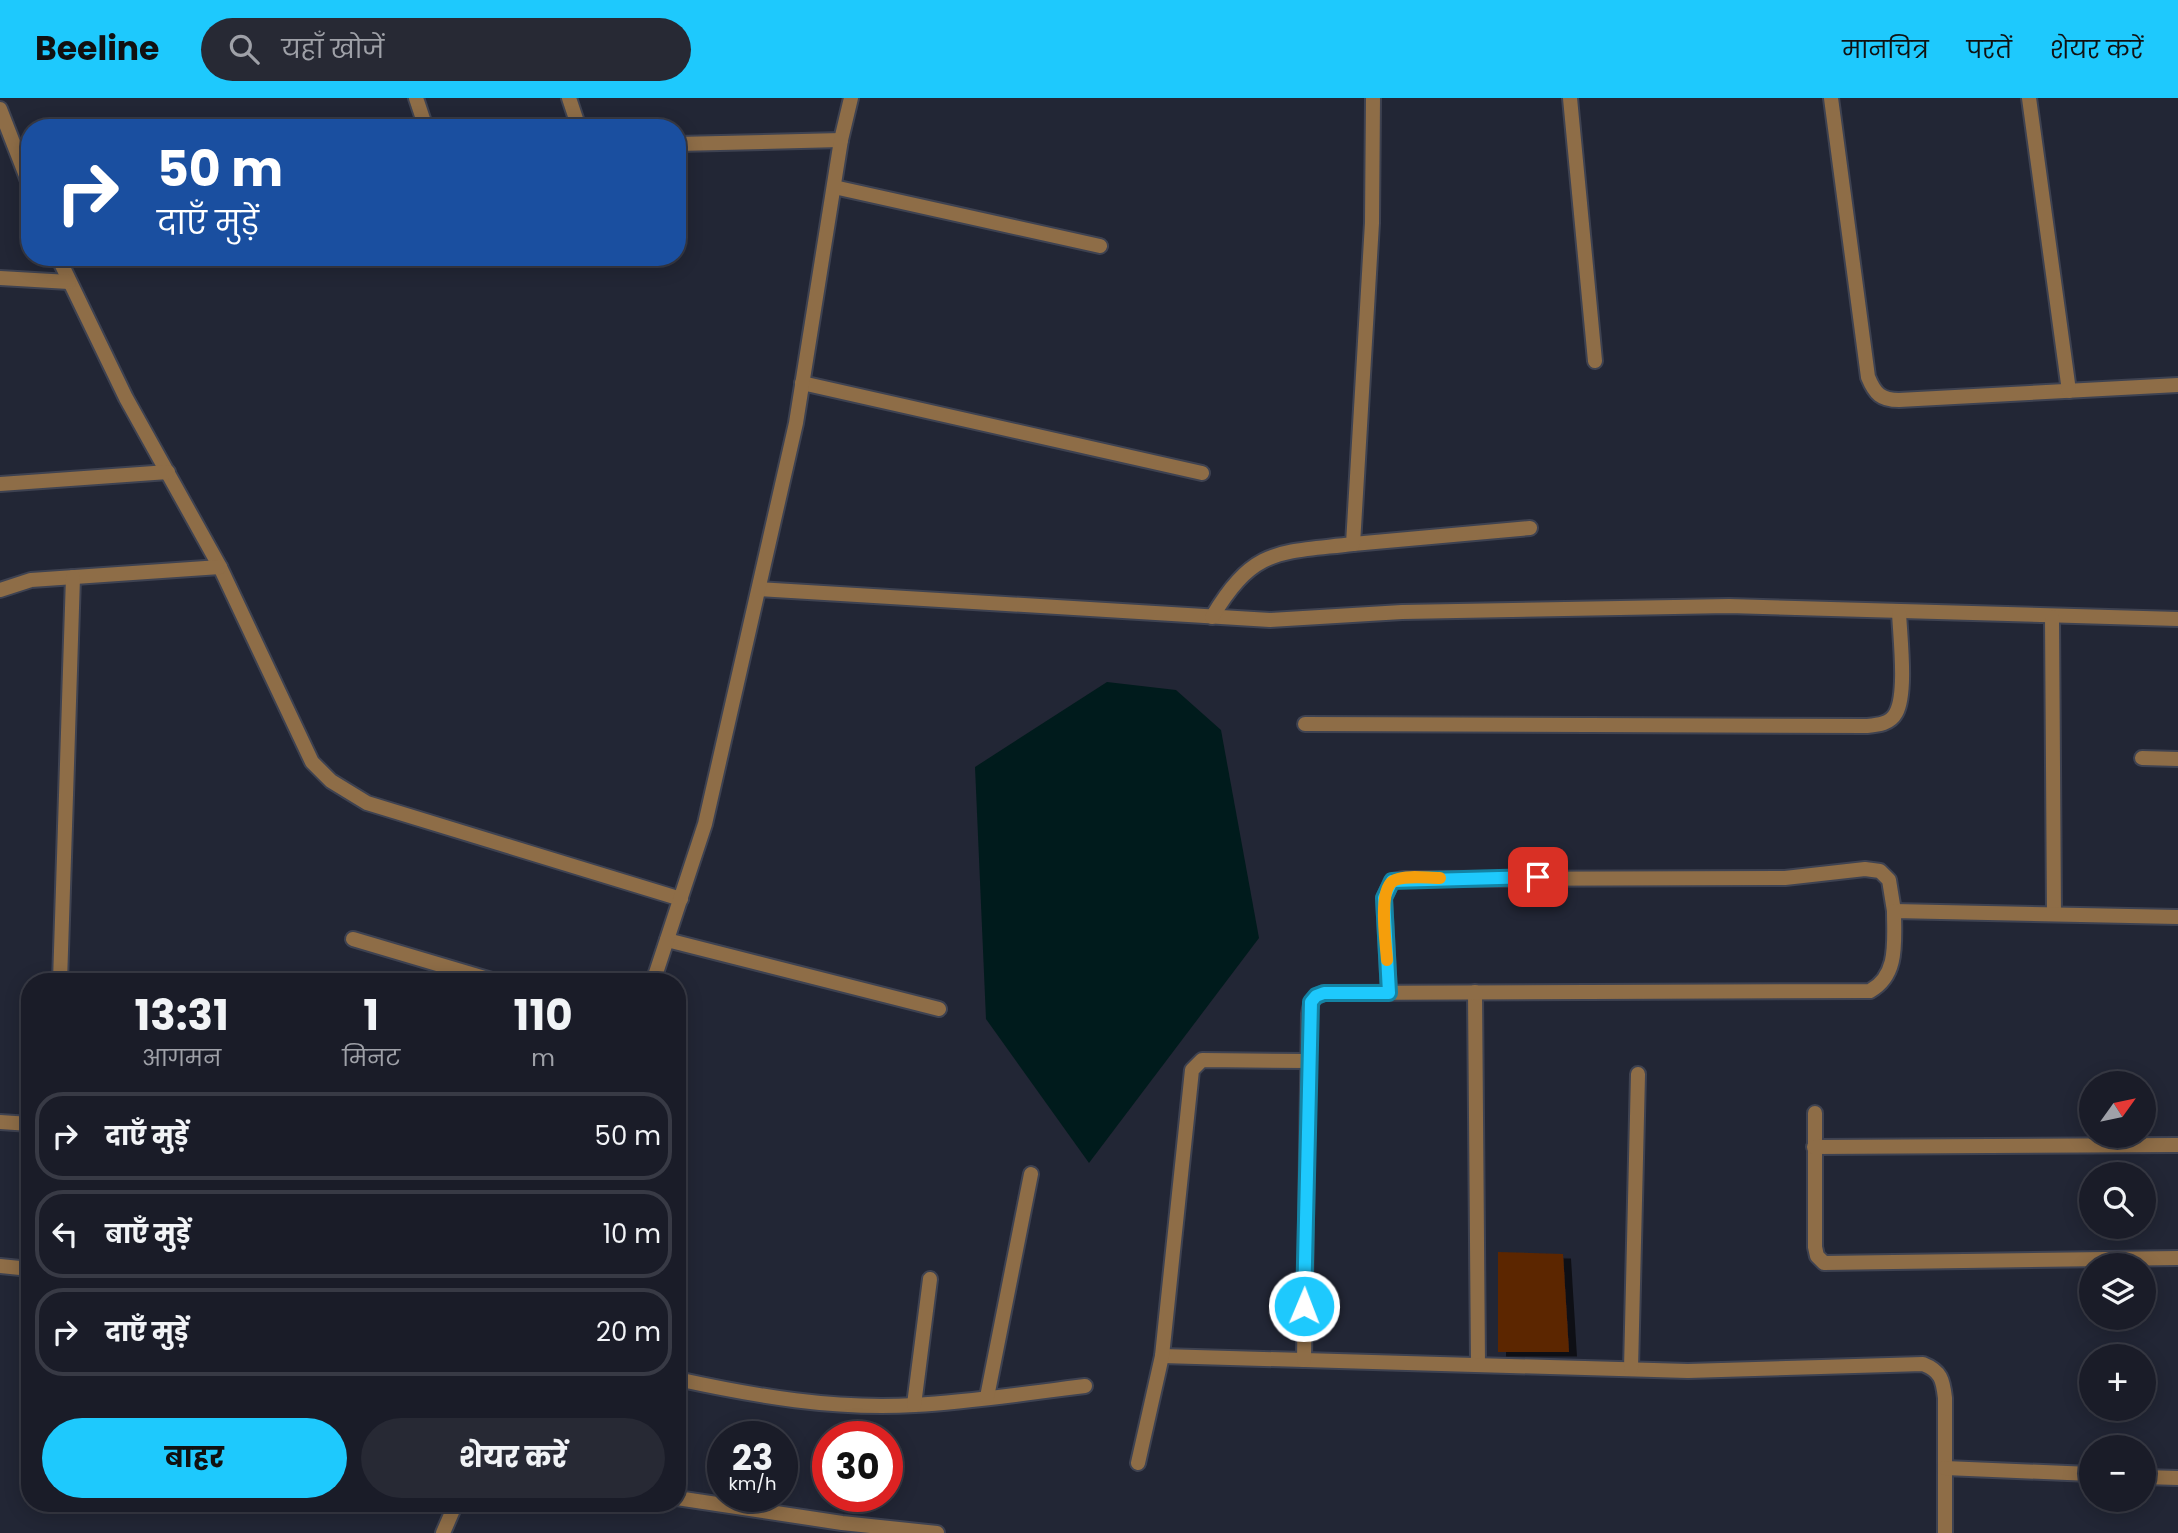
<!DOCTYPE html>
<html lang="hi">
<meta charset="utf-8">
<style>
:root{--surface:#1a1c28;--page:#272934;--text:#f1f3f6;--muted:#9fa1a8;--line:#383a45;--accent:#1ec9fd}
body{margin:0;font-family:Poppins,"Noto Sans Devanagari",sans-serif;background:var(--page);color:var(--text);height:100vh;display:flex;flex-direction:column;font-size:26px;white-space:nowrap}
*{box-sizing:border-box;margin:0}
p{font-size:23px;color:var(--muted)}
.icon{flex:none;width:38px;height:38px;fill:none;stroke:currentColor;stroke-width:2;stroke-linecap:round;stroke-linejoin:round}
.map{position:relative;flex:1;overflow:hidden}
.panel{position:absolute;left:21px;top:875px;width:665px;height:539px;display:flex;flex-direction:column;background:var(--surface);border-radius:28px;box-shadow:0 4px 18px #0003,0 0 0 2px var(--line)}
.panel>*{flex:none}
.guide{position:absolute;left:21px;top:21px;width:665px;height:147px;border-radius:28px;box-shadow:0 4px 18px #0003,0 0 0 2px var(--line);background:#1a4fa0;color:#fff;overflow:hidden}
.needle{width:46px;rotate:57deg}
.tools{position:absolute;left:2079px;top:973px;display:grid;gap:14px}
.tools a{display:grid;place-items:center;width:77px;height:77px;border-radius:50%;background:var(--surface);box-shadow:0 4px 18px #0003,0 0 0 2px var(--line);font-size:35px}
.speed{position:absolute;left:707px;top:1323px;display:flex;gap:14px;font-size:35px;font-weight:700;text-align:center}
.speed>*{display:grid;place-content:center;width:91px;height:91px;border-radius:50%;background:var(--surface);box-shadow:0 4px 18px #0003,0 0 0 2px var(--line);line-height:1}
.speed small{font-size:18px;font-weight:400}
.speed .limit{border:10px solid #d22;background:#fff;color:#111}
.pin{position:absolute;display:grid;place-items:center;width:60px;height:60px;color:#fff;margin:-30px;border-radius:14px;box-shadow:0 4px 10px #0006}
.me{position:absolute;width:77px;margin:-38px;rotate:1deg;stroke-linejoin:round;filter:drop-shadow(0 0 5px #0008)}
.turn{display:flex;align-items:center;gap:24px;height:147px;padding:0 21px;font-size:32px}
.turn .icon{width:91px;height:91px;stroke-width:2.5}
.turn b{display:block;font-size:49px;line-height:60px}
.eta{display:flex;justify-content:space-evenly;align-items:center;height:119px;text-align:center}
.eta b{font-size:42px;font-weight:700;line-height:49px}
.cta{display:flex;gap:14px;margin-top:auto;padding:14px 21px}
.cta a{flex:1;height:80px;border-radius:42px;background:var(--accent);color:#111;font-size:28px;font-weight:700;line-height:80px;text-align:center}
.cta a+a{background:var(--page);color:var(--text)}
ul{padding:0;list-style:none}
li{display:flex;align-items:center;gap:21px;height:88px;margin:0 14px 10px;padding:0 7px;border:4px solid var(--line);border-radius:28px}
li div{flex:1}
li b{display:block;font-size:26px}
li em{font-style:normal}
header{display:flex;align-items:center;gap:42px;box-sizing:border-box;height:98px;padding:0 35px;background:var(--accent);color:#111}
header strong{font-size:33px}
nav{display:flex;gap:38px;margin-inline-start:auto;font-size:24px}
.search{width:490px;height:63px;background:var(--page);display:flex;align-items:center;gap:18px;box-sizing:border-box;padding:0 24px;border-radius:38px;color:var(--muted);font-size:26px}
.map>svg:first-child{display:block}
.water{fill:#001b1c}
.building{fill:#5b2601;filter:url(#shadow)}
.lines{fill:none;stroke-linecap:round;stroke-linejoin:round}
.minor-casing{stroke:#3e4251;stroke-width:18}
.tertiary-casing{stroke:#3e4251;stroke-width:18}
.minor{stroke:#8e6d47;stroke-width:14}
.tertiary{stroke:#8e6d47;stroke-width:14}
.route-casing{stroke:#1483a4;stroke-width:18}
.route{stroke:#1ec9fd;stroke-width:12}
.slow{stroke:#f59e0b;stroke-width:12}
</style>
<header>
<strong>Beeline</strong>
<div class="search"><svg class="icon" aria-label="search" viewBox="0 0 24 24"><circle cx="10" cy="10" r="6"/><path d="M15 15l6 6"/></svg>यहाँ खोजें</div>
<nav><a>मानचित्र</a><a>परतें</a><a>शेयर करें</a></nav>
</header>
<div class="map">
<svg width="2178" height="1435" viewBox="0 0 2178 1435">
<defs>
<filter id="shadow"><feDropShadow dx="8" dy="4.5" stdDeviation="0" flood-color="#0009"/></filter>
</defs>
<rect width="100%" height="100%" fill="#222635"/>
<path class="water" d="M1107,584L1176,592L1221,632L1259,840L1089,1065L986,921L975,669Z"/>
<path class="building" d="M1498,1154L1563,1156L1569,1254H1498Z"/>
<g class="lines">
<g class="minor-casing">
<g id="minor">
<path d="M416,0L426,30"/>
<path d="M569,0L579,30"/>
<path d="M1570,0L1595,263"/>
<path d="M1831,0L1868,279C1875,296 1881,302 1899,302L2178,287"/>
<path d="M2029,0L2069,293"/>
<path d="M0,11L30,88"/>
<path d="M677,46L841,42"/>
<path d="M834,89L1100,148"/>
<path d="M58,159L126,300L220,469L312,664L331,683L367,705L681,801"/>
<path d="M0,180L69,184"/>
<path d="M802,285L1202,375"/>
<path d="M0,386L168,374"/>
<path d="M1353,446L1530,430"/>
<path d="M759,491L1270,522L1402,514L1729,508L2178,521"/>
<path d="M0,492L31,482L220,469"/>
<path d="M1212,519C1254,449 1278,455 1353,446L1372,125L1373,0"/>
<path d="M2052,519L2054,816"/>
<path d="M1305,626L1867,628C1878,627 1890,626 1896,615C1907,595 1900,539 1899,514"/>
<path d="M2142,660L2178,661"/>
<path d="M353,841L498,884"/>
<path d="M667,842L939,911"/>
<path d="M60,884L73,479"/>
<path d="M1475,894L1478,1267"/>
<path d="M1389,895L1384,800L1392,783L1403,781L1785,780L1865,771L1880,773L1889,782L1894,813"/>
<path d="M1815,1015V1149L1817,1158L1824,1165L2178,1160"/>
<path d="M0,1024L30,1026"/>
<path d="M1814,1049L2178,1047"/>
<path d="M0,1168L30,1171"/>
<path d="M1162,1258L1688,1273L1923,1266C1941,1273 1943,1282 1945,1300V1435"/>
<path d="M1304,1262L1309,916C1311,904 1312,899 1324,895L1870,893C1899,877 1894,843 1894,813L2178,819"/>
<path d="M1631,1271L1638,976"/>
<path d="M677,1281C755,1298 835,1312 915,1307C972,1304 1028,1295 1085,1288"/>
<path d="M987,1299L1031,1076"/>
<path d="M914,1307L930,1181"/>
<path d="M1138,1365L1162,1258L1192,972L1202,962L1308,963"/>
<path d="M1945,1370L2091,1376"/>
<path d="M2144,1379L2178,1380"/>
<path d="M677,1400L842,1425L937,1435"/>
</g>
</g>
<g class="tertiary-casing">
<g id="tertiary">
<path d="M653,884L705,726L796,325L841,42L851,0"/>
<path d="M443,1435L456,1405"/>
</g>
</g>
<use href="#minor" class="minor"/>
<use href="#tertiary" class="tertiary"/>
</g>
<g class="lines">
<g class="route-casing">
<path id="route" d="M1304,1208L1311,904L1316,898L1324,895H1389L1384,800L1392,783L1538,779"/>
</g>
<use href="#route" class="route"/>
<path class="slow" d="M1387,862C1386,845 1377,789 1395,782C1408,777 1426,780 1440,780"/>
</g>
</svg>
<div class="tools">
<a><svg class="needle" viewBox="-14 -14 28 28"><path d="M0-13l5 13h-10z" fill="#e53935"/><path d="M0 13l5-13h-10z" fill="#9fa1a8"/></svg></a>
<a><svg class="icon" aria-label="search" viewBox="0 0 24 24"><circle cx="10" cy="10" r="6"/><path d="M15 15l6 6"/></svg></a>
<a><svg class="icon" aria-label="layers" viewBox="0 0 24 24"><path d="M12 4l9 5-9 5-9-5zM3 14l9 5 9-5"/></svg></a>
<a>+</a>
<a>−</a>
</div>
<div class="speed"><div>23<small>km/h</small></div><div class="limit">30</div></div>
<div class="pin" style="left:1538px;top:779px;background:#d93025"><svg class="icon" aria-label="arrive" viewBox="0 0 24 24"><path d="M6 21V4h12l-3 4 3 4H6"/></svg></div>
<svg class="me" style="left:1304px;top:1208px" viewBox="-20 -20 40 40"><circle r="17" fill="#1ec9fd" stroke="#fff" stroke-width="3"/><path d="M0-11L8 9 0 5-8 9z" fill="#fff"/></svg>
<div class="guide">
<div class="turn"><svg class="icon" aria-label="right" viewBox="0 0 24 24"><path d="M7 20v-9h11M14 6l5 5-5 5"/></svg><div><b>50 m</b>दाएँ मुड़ें</div></div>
</div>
<section class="panel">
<div class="eta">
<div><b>13:31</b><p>आगमन</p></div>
<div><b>1</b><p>मिनट</p></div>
<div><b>110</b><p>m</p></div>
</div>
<ul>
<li><svg class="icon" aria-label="right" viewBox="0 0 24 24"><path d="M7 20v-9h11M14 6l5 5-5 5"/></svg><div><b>दाएँ मुड़ें</b></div><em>50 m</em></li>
<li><svg class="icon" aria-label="left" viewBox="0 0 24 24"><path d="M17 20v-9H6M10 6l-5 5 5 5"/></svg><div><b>बाएँ मुड़ें</b></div><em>10 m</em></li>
<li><svg class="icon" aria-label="right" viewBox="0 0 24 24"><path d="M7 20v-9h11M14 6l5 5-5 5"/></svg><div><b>दाएँ मुड़ें</b></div><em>20 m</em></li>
</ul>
<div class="cta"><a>बाहर</a><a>शेयर करें</a></div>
</section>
</div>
